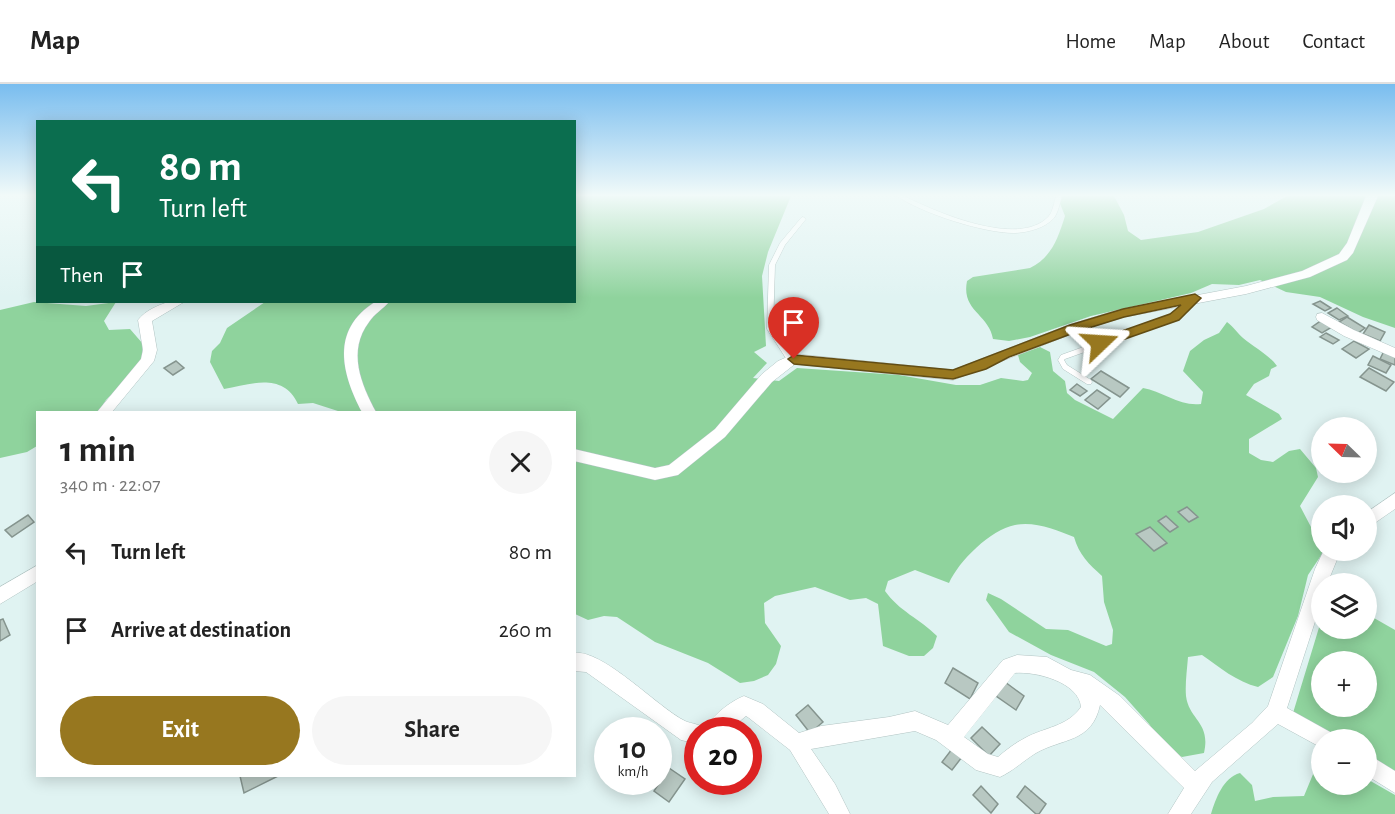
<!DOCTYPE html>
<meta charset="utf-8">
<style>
:root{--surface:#fff;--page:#f6f6f6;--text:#222;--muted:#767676;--line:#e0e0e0;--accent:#97771f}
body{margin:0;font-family:"Alegreya Sans",sans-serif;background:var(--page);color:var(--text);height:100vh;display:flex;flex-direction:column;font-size:22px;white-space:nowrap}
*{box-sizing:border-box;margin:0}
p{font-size:20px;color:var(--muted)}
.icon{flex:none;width:33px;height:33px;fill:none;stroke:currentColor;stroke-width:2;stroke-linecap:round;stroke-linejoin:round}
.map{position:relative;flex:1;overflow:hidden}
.side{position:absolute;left:36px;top:327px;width:540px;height:366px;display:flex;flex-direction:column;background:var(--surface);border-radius:0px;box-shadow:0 3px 15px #0003}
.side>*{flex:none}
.guide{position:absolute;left:36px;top:36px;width:540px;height:183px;border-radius:0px;box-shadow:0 3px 15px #0003;background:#0b6e4f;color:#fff;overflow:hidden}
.needle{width:39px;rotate:293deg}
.buttons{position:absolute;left:1311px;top:333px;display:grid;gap:12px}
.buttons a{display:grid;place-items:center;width:66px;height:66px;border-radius:50%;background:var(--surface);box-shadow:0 3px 15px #0003;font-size:30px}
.speed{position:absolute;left:594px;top:633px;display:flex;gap:12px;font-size:30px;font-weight:700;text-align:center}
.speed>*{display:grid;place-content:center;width:78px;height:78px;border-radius:50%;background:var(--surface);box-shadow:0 3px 15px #0003;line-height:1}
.speed small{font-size:15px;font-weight:400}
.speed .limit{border:9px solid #d22;background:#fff;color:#111}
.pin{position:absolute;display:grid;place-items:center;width:51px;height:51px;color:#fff;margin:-62px -26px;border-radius:50% 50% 50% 0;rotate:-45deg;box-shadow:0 0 6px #0007}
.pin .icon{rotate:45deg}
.me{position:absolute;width:66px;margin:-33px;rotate:70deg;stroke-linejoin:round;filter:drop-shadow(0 0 4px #0008)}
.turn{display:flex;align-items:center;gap:21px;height:126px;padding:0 24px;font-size:27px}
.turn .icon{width:78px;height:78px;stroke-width:2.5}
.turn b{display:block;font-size:42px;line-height:51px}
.then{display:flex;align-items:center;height:57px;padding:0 24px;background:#0003;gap:12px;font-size:22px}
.round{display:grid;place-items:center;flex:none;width:63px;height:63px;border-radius:32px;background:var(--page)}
.headline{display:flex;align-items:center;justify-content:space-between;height:102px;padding:0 24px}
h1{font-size:36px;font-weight:600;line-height:45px}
.action{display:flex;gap:12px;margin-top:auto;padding:12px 24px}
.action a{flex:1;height:69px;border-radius:36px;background:var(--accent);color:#fff;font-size:24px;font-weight:600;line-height:69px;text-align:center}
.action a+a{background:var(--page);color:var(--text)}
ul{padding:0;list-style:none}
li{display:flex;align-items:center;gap:18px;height:78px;padding:0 24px}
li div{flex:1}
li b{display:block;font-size:22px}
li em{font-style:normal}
header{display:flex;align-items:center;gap:36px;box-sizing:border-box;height:84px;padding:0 30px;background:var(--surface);border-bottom:2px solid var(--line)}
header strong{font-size:28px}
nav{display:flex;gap:33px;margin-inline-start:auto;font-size:21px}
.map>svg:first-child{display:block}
.green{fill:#8fd39d;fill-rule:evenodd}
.building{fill:#b8c8c2;stroke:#85948e;stroke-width:1.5}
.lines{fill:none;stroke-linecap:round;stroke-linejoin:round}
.service-casing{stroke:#b2c4c3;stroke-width:1}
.minor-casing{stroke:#b2c4c3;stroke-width:1}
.path{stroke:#9faead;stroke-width:1.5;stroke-dasharray:1.5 4;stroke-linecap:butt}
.service{fill:#fff;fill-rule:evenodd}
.minor{fill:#fff;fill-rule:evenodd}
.route{fill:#97771f;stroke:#624d14;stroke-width:1.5}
</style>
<header>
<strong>Map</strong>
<nav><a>Home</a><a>Map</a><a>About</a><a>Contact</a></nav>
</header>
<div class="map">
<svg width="1395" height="730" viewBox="0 0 1395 730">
<rect width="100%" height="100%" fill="#e0f3f2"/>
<g class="green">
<path d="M575,112H791L768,168L762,192L766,262L754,268L767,279L753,294L779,297L797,284L899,291L956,301H980L1001,294L1023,297L1028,296L1032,289L1020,278L1018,271L1040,263L1050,268L1053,287L1065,297L1067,309L1075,316L1113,335L1143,304C1162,307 1181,323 1201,320L1203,308L1183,287L1190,267L1204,256L1219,249L1227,238C1234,243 1237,249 1243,254C1255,264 1268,270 1277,282L1271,285L1269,292L1254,300L1246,311L1279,330L1282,335L1249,355V369L1261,376L1273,378L1289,367L1300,365L1316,384L1318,393L1300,422L1311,443L1321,451L1322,466L1324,467L1308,491L1298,532L1273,593L1258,603C1237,598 1219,583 1202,571L1188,573C1187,586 1185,600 1186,612C1189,636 1211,638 1204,669L1182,673L1166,664L1149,640L1125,613L1094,588L1051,571L1009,548L986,516L988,509L1001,515L1046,545L1068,546L1106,562L1112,560L1113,546L1104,518L1102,492C1089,480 1079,471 1074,453C1056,446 1035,437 1015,441C990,446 959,477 949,499L915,486L888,497L885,507C899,527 920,535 937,552L933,564L924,572H909L883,562L878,520L866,514L850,516L815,503L775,512L764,519L765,539L781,562L776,580L768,591L754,597L740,599L708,579L655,558L617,533L604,532L588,536L575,530L574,328H341L313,319L298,320C283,288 251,300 224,305L210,278L212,267L220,259L227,244L265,218H574Z"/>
<path d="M1057,112H1114L1124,131L1128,147L1141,156L1198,148L1264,125L1287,112H1395V244L1363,233L1320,213L1286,208L1260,196L1239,201L1212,200L1191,209L1091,232L1030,253L1009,257L993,255C989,230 961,227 967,197L973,193L1030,184C1052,173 1058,154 1065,132Z"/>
<path d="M34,218L86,222L116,218L104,237L109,246L130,245L143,260L141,279L106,316L98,328H38L37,362L27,368L0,374V226Z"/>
<path d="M1367,530L1395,546V687L1367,671L1366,656L1339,655L1293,629L1321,537L1322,544H1366ZM1322,578H1366V622H1322Z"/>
<path d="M1321,671L1322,700H1366L1367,695L1395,711V730H1211C1216,714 1223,694 1240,689L1252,701L1255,717L1273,713L1304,712Z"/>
</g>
<g class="building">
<path d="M1320,217L1331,224L1325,227L1313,220Z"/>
<path d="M1337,224L1348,232L1339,236L1328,229Z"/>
<path d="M1347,233L1365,244L1358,249L1339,238Z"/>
<path d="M1322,236L1332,243L1322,249L1312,243Z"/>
<path d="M1369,241L1385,248L1380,257L1363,250Z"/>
<path d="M1326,249L1339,256L1333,260L1320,253Z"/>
<path d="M1354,257L1369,265L1356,274L1342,265Z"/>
<path d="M1384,267L1395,272V281L1380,275Z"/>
<path d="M1373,272L1391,281L1386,289L1368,281Z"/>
<path d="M176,277L184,284L173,291L164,284Z"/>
<path d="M1369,284L1394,298L1386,307L1360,293Z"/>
<path d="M1101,287L1129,304L1120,313L1091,295Z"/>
<path d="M1077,300L1087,307L1080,312L1070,306Z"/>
<path d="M1097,306L1110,314L1098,325L1085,316Z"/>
<path d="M1187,423L1198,433L1189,438L1178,428Z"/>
<path d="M28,431L34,438L12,453L5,446Z"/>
<path d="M1166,432L1178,443L1170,448L1158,437Z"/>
<path d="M1150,443L1167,459L1154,467L1136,450Z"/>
<path d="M3,535L10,551L0,557V536Z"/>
<path d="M953,584L978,599L970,615L945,599Z"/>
<path d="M1005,598L1024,612L1016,626L996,612Z"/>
<path d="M808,621L823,638L810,649L796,631Z"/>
<path d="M982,643L1000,660L989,672L971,654Z"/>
<path d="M952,665L962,673L952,686L942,678Z"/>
<path d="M669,684L685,695L669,718L654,707Z"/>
<path d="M240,692H278L244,709Z"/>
<path d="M981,702L998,720L991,729L973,711Z"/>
<path d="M1025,702L1046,720L1039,730H1036L1017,713Z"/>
</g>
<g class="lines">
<g class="service-casing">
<g id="service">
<path d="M897,112H904C936,128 1018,164 1048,133C1053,128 1054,118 1056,112H1062C1060,118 1058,129 1054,134C1045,144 1029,148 1016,149C986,150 921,129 897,112Z"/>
<path d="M803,133L806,135L785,161L775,181L773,245L794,277L791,279H789L767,245L769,181L780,159L801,134Z"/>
<path d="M1195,212L1198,214L1177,235L1065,275L1064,276L1067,281L1091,296L1092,298L1091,300H1087L1063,285L1058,276L1061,271L1173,231L1193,213Z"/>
</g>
</g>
<g class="minor-casing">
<g id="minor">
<path d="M1366,112H1378L1353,169L1347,176L1310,193L1246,210L1124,233L1079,247L953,296L795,280L772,298L725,353L678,391L655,396L574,377V365L655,384L669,381L715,345L762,290L778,277L794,270L953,286L1069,241L1118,226L1246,202L1302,187L1339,170L1347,159Z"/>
<path d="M168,218H184L152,237L157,266L154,277L112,328H97L141,275L143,266L138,236C146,226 157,222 168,218Z"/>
<path d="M375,218H389C383,225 374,230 369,238C347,267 361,300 376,328H362C342,290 330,246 375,218Z"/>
<path d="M1322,229L1354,246L1395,264V274L1344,252L1317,236L1316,233L1317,230Z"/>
<path d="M1395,409V425L1366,445V429Z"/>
<path d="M1324,466H1341L1327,500H1322V516L1287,624L1332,649L1335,656H1322V664L1278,640L1212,698L1191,730H1168L1184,704L1100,621C1092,659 1062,654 1036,669C1023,677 1013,687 1000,693L976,686L936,656L915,647L811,665L835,700L850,730H829L790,666L749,634L746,632L729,646H698V660L681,656L586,588L574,587V569C603,565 657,623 685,637C692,640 700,640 706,645C711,632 731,617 744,612L763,620L799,649L821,642L889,633L915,627L948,641L1003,576L1017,571L1047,573L1071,586L1090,591L1120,612L1195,687L1252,639L1268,622L1315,485ZM1015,589C1035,587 1079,598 1081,623C1067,643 1045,643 1025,654C1015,659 1006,666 998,673L988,670L964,653Z"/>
<path d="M38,481V497L0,520V503Z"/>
<path d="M1366,669L1395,687V709L1366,691Z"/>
</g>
</g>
<g class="path">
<path d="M647,112L655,114L679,112"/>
<path d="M713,112L721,114"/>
</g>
<use href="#service" class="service"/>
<use href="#minor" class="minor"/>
</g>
<linearGradient id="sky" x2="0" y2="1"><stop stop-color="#79bdef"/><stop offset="0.52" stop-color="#f1faf9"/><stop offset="1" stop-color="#f1faf9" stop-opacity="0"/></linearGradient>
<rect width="1395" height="214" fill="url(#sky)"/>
<path class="route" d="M1195,210L1201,214L1179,236L1105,262L1100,263L1094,259L1096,256L1170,230L1181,221L1124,233L1079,247L1009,273L986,285L953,295L794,280L788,275L794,271L953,286L1070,241L1123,225Z"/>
</svg>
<div class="buttons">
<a><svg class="needle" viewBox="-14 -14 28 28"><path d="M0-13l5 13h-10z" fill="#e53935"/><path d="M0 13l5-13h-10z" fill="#767676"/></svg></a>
<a><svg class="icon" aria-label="sound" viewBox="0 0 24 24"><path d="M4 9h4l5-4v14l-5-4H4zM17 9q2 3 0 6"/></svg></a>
<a><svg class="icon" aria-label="layers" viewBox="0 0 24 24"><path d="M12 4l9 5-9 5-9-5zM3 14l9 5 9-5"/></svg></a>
<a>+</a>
<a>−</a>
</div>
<div class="speed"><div>10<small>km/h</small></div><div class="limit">20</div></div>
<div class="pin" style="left:794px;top:275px;background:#d93025"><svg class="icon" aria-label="arrive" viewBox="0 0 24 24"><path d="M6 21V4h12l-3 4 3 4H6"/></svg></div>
<svg class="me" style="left:1100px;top:259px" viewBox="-20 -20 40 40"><path d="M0-17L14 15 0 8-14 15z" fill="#97771f" stroke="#fff" stroke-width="4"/></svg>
<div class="guide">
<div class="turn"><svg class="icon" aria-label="left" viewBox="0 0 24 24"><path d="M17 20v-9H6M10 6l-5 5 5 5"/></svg><div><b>80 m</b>Turn left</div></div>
<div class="then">Then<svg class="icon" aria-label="arrive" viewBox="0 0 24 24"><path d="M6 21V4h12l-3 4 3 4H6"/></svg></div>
</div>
<section class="side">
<div class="headline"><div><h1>1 min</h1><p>340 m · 22:07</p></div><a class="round"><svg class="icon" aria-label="close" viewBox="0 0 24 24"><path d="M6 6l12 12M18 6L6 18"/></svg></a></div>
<ul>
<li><svg class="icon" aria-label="left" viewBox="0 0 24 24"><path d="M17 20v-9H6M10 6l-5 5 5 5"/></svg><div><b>Turn left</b></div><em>80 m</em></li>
<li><svg class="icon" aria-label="arrive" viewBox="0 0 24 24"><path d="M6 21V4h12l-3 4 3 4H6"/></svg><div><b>Arrive at destination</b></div><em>260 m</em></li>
</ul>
<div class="action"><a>Exit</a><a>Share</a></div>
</section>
</div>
